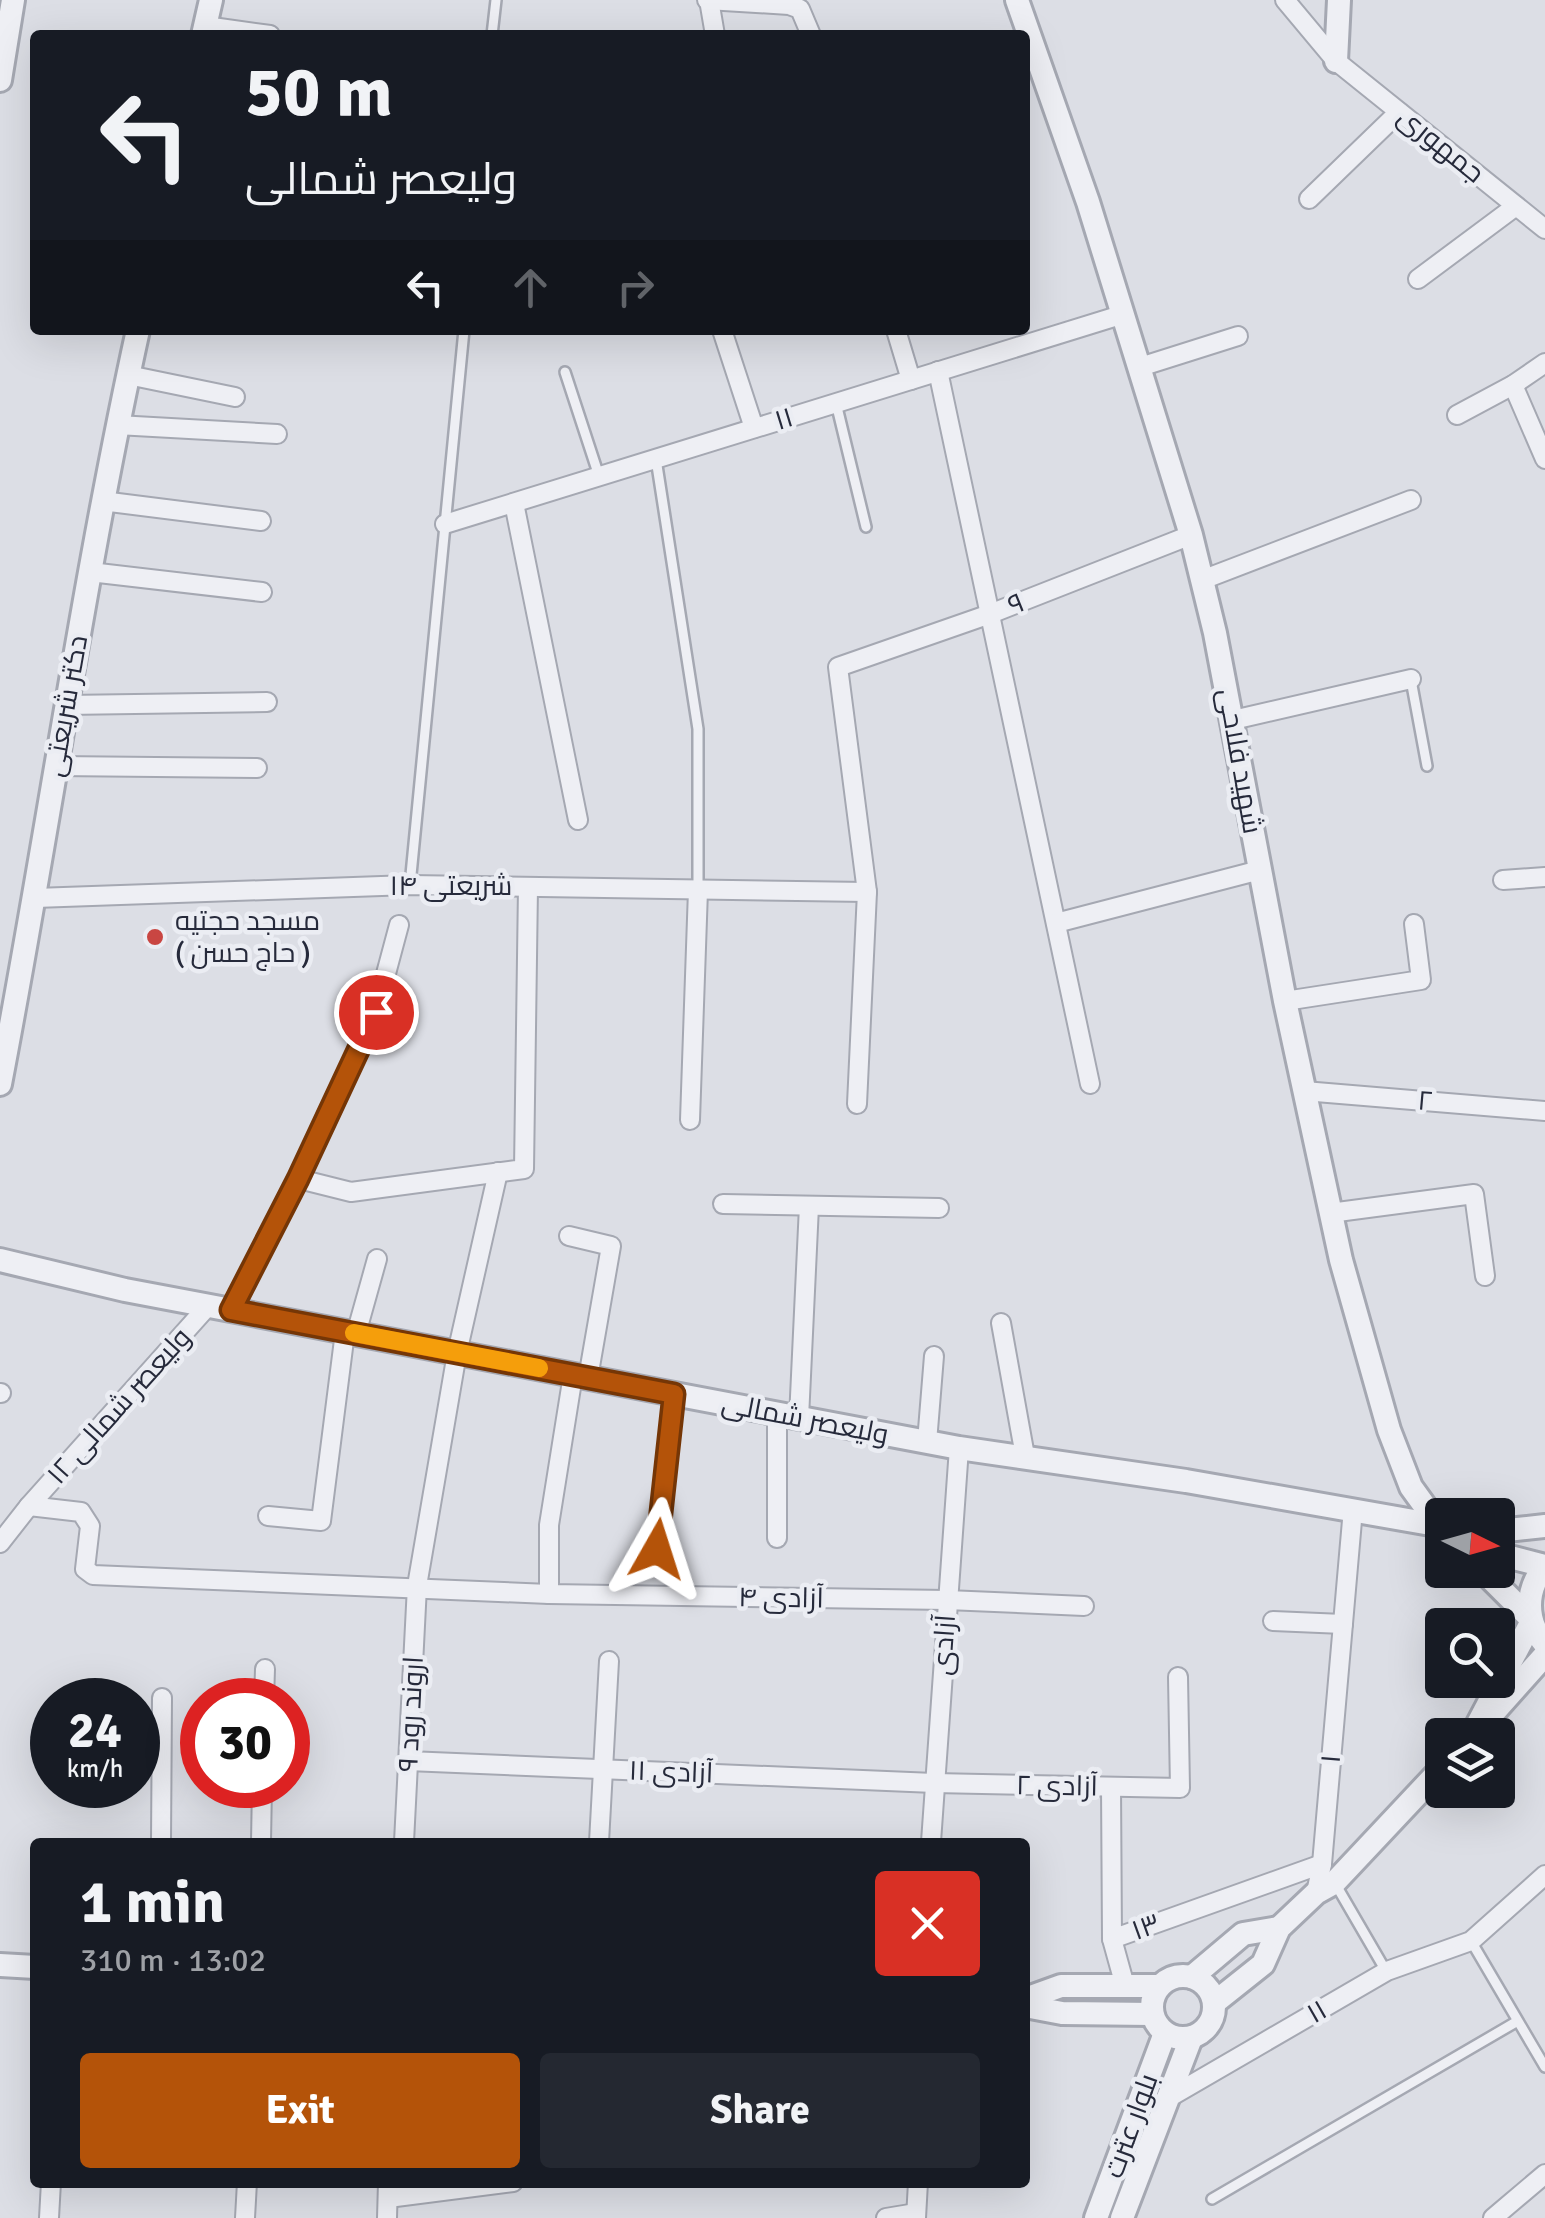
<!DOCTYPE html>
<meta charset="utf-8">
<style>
:root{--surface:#171b24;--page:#242831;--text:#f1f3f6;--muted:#9ea1a6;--accent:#b45309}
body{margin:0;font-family:Signika,Cairo,sans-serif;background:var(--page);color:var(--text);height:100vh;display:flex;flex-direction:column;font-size:38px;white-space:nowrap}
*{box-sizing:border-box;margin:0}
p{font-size:32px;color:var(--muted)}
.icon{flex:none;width:55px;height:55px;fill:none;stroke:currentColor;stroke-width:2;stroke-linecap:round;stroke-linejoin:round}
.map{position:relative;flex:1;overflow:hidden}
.drawer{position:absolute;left:30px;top:1838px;width:1000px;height:350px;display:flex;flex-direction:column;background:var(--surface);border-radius:10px;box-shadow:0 10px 40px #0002}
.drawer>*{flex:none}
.guide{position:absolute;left:30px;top:30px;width:1000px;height:305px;border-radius:10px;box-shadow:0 10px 40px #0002;background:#171b24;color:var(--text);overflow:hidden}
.needle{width:65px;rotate:95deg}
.tools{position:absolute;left:1425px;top:1498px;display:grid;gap:20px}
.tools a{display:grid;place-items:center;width:90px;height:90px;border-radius:10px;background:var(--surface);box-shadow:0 10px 40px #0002;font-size:50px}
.speed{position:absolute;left:30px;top:1678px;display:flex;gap:20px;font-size:50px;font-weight:700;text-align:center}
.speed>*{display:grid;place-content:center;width:130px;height:130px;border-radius:50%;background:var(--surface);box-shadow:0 10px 40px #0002;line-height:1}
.speed small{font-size:25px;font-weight:400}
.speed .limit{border:15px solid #d22;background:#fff;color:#111}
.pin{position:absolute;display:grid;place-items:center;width:85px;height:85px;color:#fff;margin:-42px;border:5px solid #fff;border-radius:50%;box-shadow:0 2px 10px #0007}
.me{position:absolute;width:110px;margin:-55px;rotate:6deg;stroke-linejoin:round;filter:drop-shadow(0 0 8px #0008)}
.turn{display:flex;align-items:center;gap:35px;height:210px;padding:0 50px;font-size:45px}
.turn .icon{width:130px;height:130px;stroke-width:2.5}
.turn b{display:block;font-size:70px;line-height:85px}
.lanes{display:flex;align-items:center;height:95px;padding:0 50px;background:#0003;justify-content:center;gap:50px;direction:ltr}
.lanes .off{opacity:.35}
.round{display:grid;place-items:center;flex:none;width:105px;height:105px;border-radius:10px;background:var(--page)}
.summary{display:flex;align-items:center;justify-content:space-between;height:170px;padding:0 50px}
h1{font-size:60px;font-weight:700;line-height:75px}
.cta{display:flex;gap:20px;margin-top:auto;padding:20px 50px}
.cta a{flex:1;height:115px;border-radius:10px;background:var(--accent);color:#fff;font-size:40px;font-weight:700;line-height:115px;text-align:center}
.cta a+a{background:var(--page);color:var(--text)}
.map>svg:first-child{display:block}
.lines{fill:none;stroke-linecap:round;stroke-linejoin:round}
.service-casing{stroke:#a5a8b2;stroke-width:14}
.minor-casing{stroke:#a5a8b2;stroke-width:22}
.tertiary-casing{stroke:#a5a8b2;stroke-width:28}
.service{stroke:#eeeff4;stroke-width:9}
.minor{stroke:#eeeff4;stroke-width:18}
.tertiary{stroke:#eeeff4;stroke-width:22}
.route-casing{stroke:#753606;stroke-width:25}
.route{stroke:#b45309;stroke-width:18}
.slow{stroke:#f59e0b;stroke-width:18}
.poi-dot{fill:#c94642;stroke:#ebedf3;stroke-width:4}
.labels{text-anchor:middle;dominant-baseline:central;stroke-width:9;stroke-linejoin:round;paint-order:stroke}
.street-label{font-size:28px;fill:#262a3b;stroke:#ebedf3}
.poi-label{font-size:28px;fill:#262a3b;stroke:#ebedf3;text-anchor:start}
</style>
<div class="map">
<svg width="1545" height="2218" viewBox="0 0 1545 2218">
<rect width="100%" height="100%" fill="#dcdee5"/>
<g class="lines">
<g class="service-casing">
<g id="service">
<path d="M492,35L496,0"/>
<path d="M565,372L599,476"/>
<path d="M836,403L866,527"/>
<path d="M656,459L698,729V890"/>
<path d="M1411,680L1427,766"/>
<path d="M410,885L464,330"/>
<path d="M1336,1885L1386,1971"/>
<path d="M1471,1941L1545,2067"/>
<path d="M1212,2199L1516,2022"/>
</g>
</g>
<g class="minor-casing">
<g id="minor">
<path d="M707,0L789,5L800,9L811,35"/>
<path d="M709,0L715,35"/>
<path d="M1285,0L1336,61L1545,229"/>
<path d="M205,26L270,35"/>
<path d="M1309,199L1399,112"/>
<path d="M1418,279L1516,206"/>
<path d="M722,330L754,428"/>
<path d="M896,330L911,380"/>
<path d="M1140,367L1238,336"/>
<path d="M938,371L1090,1084"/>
<path d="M128,375L235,397"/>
<path d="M1513,385L1545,459"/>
<path d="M1457,415L1513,385L1545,363"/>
<path d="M117,425L277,434"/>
<path d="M102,501L261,521"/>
<path d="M514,503L578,820"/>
<path d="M445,524L1124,314"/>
<path d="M90,572L262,592"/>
<path d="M1202,580L1411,500"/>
<path d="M66,705L267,702"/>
<path d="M1233,720L1411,679"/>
<path d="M56,766L257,768"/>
<path d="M1503,880L1545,877"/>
<path d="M35,898L410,885L867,892"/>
<path d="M1056,923L1260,870"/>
<path d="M1285,1001L1421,980L1414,924"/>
<path d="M1304,1091L1545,1111"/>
<path d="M857,1104L867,892L838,667L990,614L1191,535"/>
<path d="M690,1120L698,890"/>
<path d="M299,1179L351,1192L524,1169L528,887"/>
<path d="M723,1204L939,1208"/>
<path d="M1330,1213L1474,1194L1485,1276"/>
<path d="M569,1236L611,1246L588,1378"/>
<path d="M231,1310L299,1179L376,1011L399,925"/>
<path d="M1001,1323L1025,1456"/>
<path d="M356,1334L377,1259"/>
<path d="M0,1393H1"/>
<path d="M799,1418L809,1206"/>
<path d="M927,1442L934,1356"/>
<path d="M29,1506L81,1512L90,1526L85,1569L93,1575L549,1594L947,1600L1084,1606"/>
<path d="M268,1516L321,1521L345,1332"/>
<path d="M777,1538V1414"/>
<path d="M0,1543L29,1506L208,1306"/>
<path d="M657,1549L674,1394"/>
<path d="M549,1594V1525L573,1375"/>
<path d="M1273,1621L1343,1624"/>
<path d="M264,1700L265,1669"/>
<path d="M408,1761L934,1783L1180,1788L1178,1677"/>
<path d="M1111,1787L1112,1939L1322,1864"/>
<path d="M161,1842L162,1698"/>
<path d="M261,1842L262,1785"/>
<path d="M404,1842L417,1586L457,1353L498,1172"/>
<path d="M599,1842L609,1661"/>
<path d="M931,1842L959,1448"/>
<path d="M1316,1893L1322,1864L1353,1509"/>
<path d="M1112,1939L1125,1986"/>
<path d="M1170,2097L1387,1971L1471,1941L1545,1875"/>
<path d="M388,2198L513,2182"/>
<path d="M49,2218L51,2182"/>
<path d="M245,2218L247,2182"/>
<path d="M387,2218L388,2182"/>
<path d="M886,2218L916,2213"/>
<path d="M916,2218L918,2182"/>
<path d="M1493,2218L1545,2174"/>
</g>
</g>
<g class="tertiary-casing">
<g id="tertiary">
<path d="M1017,0L1088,202L1191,535L1215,633L1285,1001L1341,1260L1389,1430L1411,1487L1442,1530"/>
<path d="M203,35L211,0"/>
<path d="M1336,61L1339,0"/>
<path d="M0,80L13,0"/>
<path d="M0,1084C48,833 83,580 138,330"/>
<path d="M0,1260L125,1290L959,1448L1186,1481L1442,1526"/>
<path d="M1498,1531L1545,1526"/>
<path d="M1498,1554L1545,1566"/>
<path d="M1545,1566C1525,1590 1525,1621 1545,1644"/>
<path d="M1482,1570L1530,1618"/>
<path d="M1496,1710L1545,1655"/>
<path d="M1472,1735L1531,1623"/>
<path d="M0,1965L35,1967"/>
<circle cx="1183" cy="2007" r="31"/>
<path d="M1192,1977L1243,1934L1279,1928"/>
<path d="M1025,1999L1061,1986H1159"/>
<path d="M1214,2003L1263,1964L1279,1928L1316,1893L1334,1883L1442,1768"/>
<path d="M1025,2006L1062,2013L1152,2014"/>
<path d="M1096,2218L1165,2033"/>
<path d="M1122,2218L1191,2038"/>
</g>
</g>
<use href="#service" class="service"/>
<use href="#minor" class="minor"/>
<use href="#tertiary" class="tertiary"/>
</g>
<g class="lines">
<g class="route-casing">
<path id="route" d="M376,1012L298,1179L231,1310L674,1394L657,1549"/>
</g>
<use href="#route" class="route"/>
<path class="slow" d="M354,1333L539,1368"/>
</g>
<circle class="poi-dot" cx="155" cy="937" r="10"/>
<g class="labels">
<g class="street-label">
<text transform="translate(1441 145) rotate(39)">جمهوری</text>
<text transform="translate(784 419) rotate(-17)">۱۱</text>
<text transform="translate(1016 604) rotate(-22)">۹</text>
<text transform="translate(66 706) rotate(-80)">دکتر شریعتی</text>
<text transform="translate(1240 761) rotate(80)">شهید فلاحی</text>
<text x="451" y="886">شریعتی ۱۴</text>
<text transform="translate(1425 1101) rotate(5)">۲</text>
<text transform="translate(119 1406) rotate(-48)">ولیعصر شمالی ۱۲</text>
<text transform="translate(805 1419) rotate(11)">ولیعصر شمالی</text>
<text transform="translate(781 1598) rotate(1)">آزادی ۴</text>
<text transform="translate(944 1645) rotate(-86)">آزادی</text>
<text transform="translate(411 1714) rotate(-87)">اروند رود ۹</text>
<text transform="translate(1331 1759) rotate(-85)">۱</text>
<text transform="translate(671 1772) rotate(2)">آزادی ۱۱</text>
<text transform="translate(1057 1786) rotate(1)">آزادی ۲</text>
<text transform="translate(1146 1927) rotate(-20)">۱۳</text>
<text transform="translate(1317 2012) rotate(-30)">۱۱</text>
<text transform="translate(1131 2126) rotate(-70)">بلوار عترت</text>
</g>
<g class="poi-label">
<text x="175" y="921">مسجد حجتیه<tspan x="175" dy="32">( حاج حسن )</tspan></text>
</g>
</g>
</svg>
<div class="tools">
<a><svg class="needle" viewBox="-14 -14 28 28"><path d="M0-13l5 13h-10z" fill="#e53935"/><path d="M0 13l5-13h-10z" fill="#9ea1a6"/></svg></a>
<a><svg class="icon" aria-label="search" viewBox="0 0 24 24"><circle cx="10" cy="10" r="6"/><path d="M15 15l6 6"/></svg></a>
<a><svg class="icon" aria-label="layers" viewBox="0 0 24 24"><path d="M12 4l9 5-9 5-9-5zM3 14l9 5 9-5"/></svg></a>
</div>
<div class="speed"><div>24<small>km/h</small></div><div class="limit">30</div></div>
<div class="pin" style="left:376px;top:1012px;background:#d93025"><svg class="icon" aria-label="arrive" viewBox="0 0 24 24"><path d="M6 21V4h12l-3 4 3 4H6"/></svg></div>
<svg class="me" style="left:657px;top:1549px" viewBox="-20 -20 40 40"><path d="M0-17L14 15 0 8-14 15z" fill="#b45309" stroke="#fff" stroke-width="4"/></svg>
<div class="guide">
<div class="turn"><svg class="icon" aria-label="left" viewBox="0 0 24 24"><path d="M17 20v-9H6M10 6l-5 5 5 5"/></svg><div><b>50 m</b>ولیعصر شمالی</div></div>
<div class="lanes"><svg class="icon" aria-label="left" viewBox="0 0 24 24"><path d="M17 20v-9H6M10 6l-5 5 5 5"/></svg><svg class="icon off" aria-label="ahead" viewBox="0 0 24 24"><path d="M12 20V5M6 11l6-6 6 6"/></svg><svg class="icon off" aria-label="right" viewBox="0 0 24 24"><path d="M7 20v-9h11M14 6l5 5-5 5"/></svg></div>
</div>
<section class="drawer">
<div class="summary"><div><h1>1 min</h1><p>310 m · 13:02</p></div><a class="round" style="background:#d93025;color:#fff"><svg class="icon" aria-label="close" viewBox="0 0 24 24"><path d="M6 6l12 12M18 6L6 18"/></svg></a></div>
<div class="cta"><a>Exit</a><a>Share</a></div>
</section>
</div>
